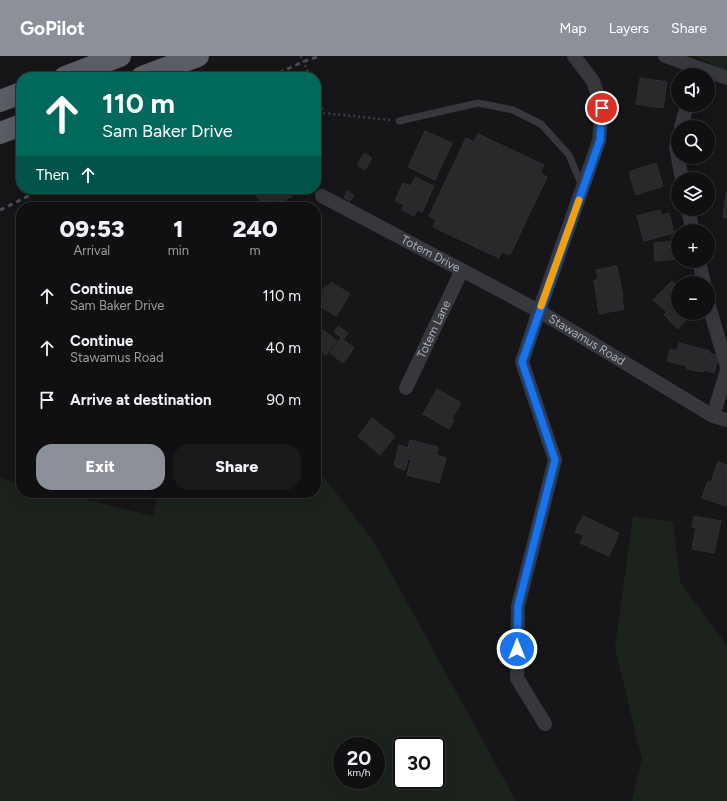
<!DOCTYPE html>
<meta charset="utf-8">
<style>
:root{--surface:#101012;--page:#19191b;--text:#f1f3f6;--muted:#9c9d9f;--line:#303032;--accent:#8c9099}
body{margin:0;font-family:Figtree,sans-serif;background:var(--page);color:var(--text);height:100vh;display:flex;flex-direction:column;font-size:15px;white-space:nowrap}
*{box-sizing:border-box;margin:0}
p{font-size:13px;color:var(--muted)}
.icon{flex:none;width:22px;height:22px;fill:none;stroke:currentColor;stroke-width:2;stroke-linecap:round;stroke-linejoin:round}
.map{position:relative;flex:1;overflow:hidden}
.panel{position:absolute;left:16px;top:146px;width:305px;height:296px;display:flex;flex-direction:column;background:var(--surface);border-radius:16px;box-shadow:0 4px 16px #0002,0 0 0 1px var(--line)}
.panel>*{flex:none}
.guide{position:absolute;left:16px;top:16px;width:305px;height:122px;border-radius:16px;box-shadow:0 4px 16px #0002,0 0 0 1px var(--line);background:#00695c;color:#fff;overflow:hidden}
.tools{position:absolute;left:671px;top:12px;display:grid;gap:8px}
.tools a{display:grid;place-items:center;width:44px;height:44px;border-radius:50%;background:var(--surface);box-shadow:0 4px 16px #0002,0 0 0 1px var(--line);font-size:20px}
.speed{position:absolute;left:333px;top:681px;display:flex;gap:8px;font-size:20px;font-weight:700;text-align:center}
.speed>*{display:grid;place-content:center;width:52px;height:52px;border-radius:50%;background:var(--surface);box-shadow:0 4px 16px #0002,0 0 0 1px var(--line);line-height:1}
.speed small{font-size:10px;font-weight:400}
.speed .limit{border:2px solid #111;border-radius:6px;background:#fff;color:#111}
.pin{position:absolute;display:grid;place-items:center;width:34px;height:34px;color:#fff;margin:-17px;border:2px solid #fff;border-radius:50%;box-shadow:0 1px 4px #0007}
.me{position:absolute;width:44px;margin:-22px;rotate:0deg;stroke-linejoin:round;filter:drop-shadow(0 0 3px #0008)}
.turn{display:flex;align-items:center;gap:14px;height:84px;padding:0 20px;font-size:18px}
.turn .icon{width:52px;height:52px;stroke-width:2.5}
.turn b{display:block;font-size:28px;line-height:34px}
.then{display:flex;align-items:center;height:38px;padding:0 20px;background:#0003;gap:8px;font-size:15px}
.eta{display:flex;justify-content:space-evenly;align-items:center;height:68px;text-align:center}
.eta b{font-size:24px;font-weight:800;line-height:28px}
.button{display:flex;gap:8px;margin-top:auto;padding:8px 20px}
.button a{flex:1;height:46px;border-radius:16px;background:var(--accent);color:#fff;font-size:16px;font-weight:800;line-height:46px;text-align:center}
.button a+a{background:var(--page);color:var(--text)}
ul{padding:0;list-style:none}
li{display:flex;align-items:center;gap:12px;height:52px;padding:0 20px}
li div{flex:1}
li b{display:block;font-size:15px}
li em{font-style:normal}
header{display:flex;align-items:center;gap:24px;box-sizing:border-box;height:56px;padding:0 20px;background:var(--accent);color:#fff}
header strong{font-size:19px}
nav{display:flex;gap:22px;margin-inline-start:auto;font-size:14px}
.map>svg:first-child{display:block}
.green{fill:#1c231d;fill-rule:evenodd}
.building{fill:#29292c;stroke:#303034}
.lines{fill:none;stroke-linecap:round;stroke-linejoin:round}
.path{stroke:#3d3f44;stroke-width:2.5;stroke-dasharray:2 3;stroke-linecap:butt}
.service{stroke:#37383d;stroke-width:7}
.minor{stroke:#37383d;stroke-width:14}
.trunk{stroke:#5b5e65;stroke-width:22}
.rail{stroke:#4a4c52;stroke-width:3;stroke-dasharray:5 4;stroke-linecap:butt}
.path-bridge{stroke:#3d3f44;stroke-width:2.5;stroke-dasharray:2 3;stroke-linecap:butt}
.route-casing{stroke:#114b97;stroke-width:10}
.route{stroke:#1a73e8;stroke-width:7}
.slow{stroke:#f59e0b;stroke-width:7}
.labels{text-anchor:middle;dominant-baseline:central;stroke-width:4;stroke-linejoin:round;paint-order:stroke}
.street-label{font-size:12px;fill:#a8adb8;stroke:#111113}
</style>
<header>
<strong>GoPilot</strong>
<nav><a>Map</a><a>Layers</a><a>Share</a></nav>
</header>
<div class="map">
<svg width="727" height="745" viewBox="0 0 727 745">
<rect width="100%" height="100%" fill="#161618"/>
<g class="green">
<path d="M694,0H727V15Z"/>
<path d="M316,411L374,486L516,745H0V422L21,428V437H59L153,460L158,437H316ZM342,690H376V724H342ZM402,690H436V724H402Z"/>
<path d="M633,460L673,466L680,526L727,590V745H632L642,703L615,592Z"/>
</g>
<g class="building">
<path d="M640,22L667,26L663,52L636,48Z"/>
<path d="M425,75L452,87L435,124L408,111Z"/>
<path d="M478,78L544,109L540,117L547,121L510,199L502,196L499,202L433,171L436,164L429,160L466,82L474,86Z"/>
<path d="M364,97L372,102L365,114L357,109Z"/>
<path d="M656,107L663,130L636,139L629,116Z"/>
<path d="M415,121L434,130L422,156L417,154L414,160L402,154L404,149L395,145L403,127L411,130Z"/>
<path d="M250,133H301L276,151H273L267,144L263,148Z"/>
<path d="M347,135L354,139L350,145L344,142Z"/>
<path d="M726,137H727V162L723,161Z"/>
<path d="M660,154L661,159L669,157L674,177L644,185L637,160Z"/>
<path d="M678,185V203L655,205L654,187Z"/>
<path d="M617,210L623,242L622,243L624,253L599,258L594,224H598L596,214Z"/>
<path d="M672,225L678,231V257H693L678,273L664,259L667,256L653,244Z"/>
<path d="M331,226L350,238L336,260L316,248L325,230L327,231Z"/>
<path d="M338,270L348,277L344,283L334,276Z"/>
<path d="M323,274L337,285L326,299L316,291V283Z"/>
<path d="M341,282L354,292L343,307L330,297Z"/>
<path d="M679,287L710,295L709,297L719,300L714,317L705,314L703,316L686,313L687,310L667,305L670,293L677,295Z"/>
<path d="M437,333L461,347L451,363L454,364L449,373L423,358Z"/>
<path d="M372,362L395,380L380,399L358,380Z"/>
<path d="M410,384L438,391L436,399L446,402L439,427L407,419L411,403H408L405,414L394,410L399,389L408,392Z"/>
<path d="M718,406L727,409V450L702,442L708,425L711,426Z"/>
<path d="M583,460L619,477L609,500L580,487L584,479L575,476Z"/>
<path d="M694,460L721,465L714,497L692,493L696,472L692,471Z"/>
</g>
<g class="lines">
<path class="path" d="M316,38L324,57L390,64"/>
<path class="service" d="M399,65L478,47L513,54L541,68L569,99L582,130"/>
<g class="minor">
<path id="s1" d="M574,0L593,25L602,52L599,85L539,255L713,360L727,364"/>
<path d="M665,0L727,22"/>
<path d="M681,71L687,49"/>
<path d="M678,83L676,91L682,123"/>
<path id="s2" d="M322,140L539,255L522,306L555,404L518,550L517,622L545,668"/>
<path d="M688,153L693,175"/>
<path d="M699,205L704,227"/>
<path d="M708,247L727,311"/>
<path id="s3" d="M406,332L462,214"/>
<path d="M713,360L727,314"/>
</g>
<g class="trunk">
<path d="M65,21L120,0"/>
<path d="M142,21L198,0"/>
<path d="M0,45L21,37"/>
<path d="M0,77L21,69"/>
</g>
<g class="rail">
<path d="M271,21L302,6L320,0"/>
<path d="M0,154L43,133"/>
</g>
<path class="path-bridge" d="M301,0L310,21"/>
</g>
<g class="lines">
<g class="route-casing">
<path id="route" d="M517,593L518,550L555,404L522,306L600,84L602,52"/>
</g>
<use href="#route" class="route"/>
<path class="slow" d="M541,250L579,144"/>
</g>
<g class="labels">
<g class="street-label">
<text stroke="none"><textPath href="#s2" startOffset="123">Totem Drive</textPath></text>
<text stroke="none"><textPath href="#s3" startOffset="65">Totem Lane</textPath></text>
<text stroke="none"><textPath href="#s1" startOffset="329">Stawamus Road</textPath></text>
</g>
</g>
</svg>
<div class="tools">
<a><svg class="icon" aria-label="sound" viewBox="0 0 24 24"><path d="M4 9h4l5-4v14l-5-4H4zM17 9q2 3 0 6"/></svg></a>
<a><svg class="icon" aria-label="search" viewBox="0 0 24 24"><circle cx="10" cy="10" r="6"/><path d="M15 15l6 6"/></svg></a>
<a><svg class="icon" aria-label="layers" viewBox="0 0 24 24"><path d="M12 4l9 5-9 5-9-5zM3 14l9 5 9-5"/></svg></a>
<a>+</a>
<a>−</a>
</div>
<div class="speed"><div>20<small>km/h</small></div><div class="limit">30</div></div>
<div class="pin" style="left:602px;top:52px;background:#d93025"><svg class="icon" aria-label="arrive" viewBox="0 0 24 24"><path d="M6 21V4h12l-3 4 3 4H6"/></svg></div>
<svg class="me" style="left:517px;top:593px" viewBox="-20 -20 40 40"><circle r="17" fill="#1a73e8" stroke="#fff" stroke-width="3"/><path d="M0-11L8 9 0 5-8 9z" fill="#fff"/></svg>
<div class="guide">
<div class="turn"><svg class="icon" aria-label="ahead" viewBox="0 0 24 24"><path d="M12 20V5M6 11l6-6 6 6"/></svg><div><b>110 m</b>Sam Baker Drive</div></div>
<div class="then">Then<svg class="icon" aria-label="ahead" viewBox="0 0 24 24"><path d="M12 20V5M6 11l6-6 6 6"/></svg></div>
</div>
<section class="panel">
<div class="eta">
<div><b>09:53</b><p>Arrival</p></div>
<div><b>1</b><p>min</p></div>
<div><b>240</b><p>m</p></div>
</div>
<ul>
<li><svg class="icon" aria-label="ahead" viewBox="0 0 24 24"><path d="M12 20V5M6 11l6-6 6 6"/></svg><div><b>Continue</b><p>Sam Baker Drive</p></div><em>110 m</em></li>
<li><svg class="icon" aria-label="ahead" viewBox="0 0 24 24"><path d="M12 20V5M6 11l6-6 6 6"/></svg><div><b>Continue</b><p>Stawamus Road</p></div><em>40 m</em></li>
<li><svg class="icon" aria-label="arrive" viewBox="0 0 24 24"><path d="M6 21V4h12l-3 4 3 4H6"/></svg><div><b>Arrive at destination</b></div><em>90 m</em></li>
</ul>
<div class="button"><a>Exit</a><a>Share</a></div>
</section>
</div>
